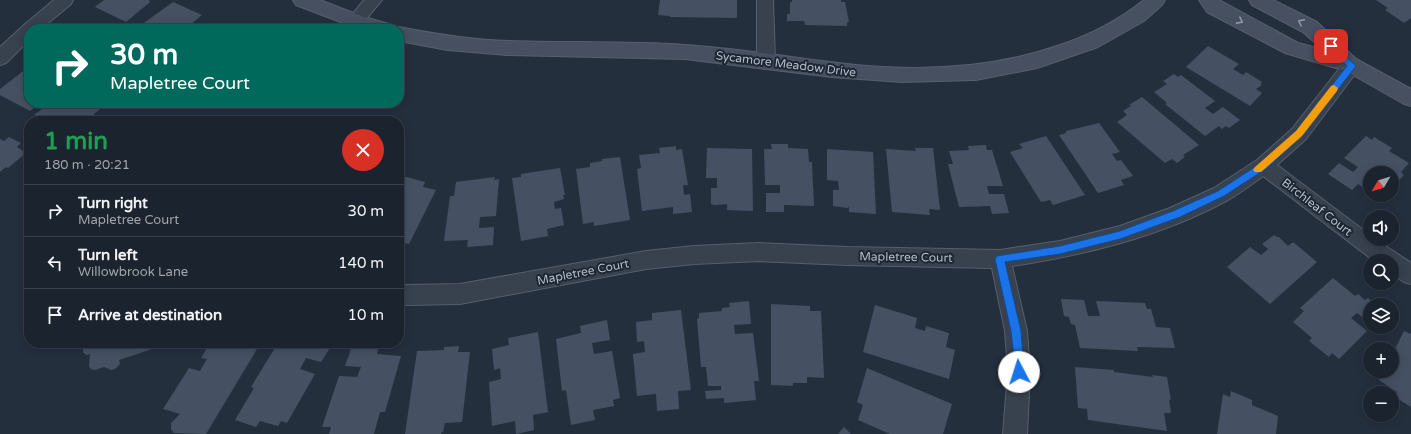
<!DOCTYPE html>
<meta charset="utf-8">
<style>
:root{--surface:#1b232e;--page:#242b36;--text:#f1f3f6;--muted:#a0a4aa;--line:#39404a}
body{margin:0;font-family:"Varela Round",sans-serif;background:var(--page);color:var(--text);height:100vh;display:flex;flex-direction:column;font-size:15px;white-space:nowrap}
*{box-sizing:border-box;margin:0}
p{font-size:13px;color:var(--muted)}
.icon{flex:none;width:22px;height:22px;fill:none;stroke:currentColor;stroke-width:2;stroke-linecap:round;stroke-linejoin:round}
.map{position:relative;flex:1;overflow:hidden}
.details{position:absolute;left:24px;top:116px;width:380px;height:232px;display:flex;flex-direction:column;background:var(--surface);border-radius:16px;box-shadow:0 2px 10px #0003,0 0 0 1px var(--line)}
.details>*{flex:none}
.hud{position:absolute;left:24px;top:24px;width:380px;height:84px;border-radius:16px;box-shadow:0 2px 10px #0003,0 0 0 1px var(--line);background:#00695c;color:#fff;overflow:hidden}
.needle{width:26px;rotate:232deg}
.buttons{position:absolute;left:1363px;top:166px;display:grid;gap:8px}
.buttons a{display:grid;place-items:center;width:36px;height:36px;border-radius:50%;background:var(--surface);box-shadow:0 2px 10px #0003,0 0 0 1px var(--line);font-size:20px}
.pin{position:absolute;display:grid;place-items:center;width:34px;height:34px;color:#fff;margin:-17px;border-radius:8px;box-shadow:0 2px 6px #0006}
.me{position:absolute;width:44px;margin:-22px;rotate:355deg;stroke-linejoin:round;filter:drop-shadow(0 0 3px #0008)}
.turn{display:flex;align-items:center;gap:14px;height:84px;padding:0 20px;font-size:18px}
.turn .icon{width:52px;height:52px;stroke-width:2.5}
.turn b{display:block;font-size:28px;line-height:34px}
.round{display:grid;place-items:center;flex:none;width:42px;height:42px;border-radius:21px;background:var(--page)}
.head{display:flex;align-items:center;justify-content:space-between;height:68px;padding:0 20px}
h1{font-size:24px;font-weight:700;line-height:30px;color:#1e9e55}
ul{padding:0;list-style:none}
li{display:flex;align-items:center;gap:12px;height:52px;padding:0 20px;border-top:1px solid var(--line)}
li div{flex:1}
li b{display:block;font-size:15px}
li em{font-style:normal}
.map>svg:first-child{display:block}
.building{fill:#455162}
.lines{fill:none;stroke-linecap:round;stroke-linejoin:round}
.street-casing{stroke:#565f6c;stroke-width:2}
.secondary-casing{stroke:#565f6c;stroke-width:2}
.street{fill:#38414e;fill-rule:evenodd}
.secondary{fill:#465061;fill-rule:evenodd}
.oneway{stroke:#8e96a5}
.route{fill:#1a73e8;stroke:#114b97}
.slow{fill:#f59e0b}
.labels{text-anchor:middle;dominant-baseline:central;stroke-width:4;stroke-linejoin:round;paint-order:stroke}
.street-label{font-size:12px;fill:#b4bcc9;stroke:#1d2633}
</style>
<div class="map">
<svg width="1411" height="434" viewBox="0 0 1411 434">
<rect width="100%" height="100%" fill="#242f3e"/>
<g class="building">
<path d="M104,0H149L150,2L126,22L95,7Z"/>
<path d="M660,0H737V18L670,17V16L658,15Z"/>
<path d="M792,0H841V2H845L849,22H847V26L805,25L804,21H787V14H790V2H792Z"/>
<path d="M1376,0H1411V18L1404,23L1385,10L1388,8Z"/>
<path d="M173,2L202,15L190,25L195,27L193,29H148L141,25Z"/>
<path d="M1208,46L1239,64L1233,69L1243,75L1246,72L1262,82L1260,84L1262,85L1256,89L1262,93L1250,106L1186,67Z"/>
<path d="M27,68L29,69V103H40L30,111L0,95V89Z"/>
<path d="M1174,74L1178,77L1181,75L1215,101L1205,108L1213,114L1223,107L1240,120L1229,128L1226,126L1222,129L1219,126L1205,136L1165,104L1167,103L1154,92L1167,84L1163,81Z"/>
<path d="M1142,97L1199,145L1183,155L1185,157L1177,163L1172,159L1165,163L1117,122L1127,115L1123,111L1131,106L1129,105Z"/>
<path d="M50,103H102L105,105L87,120L89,121H44L34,115Z"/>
<path d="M1099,123L1120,152L1112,154L1117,161L1121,160L1133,176L1121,180L1124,185L1098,193L1059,135L1066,133V131Z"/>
<path d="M1046,136L1085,195L1053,205L1050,200L1041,202L1010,152L1023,148L1019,144Z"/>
<path d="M1366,136L1372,140L1374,137L1392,148L1389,151L1409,163L1401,172L1404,175L1392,187V173H1370V192L1358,184L1352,190L1328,174L1339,163L1353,172L1358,167L1344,158Z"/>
<path d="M9,137L21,143L17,147L26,153L8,168L6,167L0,172V139L4,141Z"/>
<path d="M771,144H788V148L808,149L809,162H812L814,206L784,205V212H766V193H780V185H765L764,149H772Z"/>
<path d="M986,145L987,150H992L1003,186H987L989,194H1004L1009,213L992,214L990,206L959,207L948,164H953L949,151L969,150L968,146Z"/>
<path d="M676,146V150L682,149L688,185H683L684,195L690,194L692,212L673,214V207L642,211L637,169L641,168L639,155L660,153L659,148Z"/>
<path d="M707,148L752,149L753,211L727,210V204L715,205L711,204V188H717V178H706Z"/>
<path d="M915,148H933L940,210L929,209L930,215L892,212L886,149L916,151Z"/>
<path d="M827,149L873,152L876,214L849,212V206L848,208L833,206V190H839L838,181L827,180Z"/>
<path d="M620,157L630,220L594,226V222L583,224L576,169L590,167V163L602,161V159Z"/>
<path d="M560,168L565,195H563L564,199L554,202L555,209L561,208L564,225L547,229L548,236L521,241L512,178L521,177V174Z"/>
<path d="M399,175L425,182L423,187L436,190L409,244L399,242Z"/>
<path d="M495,177L494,180L499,179L496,216L480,217L479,228L494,227L493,245L467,247L468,240L444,241L450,196H454L456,182Z"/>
<path d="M1274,235L1277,237H1279L1288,246L1293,242L1317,262L1270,304L1227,267L1250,247L1261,255L1268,249L1262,244Z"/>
<path d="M1333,278L1355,296L1358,294L1365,300L1368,298L1377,305H1370V323L1357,313L1351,318L1367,331L1339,359L1332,353L1329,357L1309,341L1312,338L1293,322L1304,311L1300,308Z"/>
<path d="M1061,299L1084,300L1088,316H1100L1096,301L1145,303L1147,309H1151L1156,327L1170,328L1175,348L1137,347L1138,351L1080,348L1075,325L1071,324L1069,317L1064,316Z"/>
<path d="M749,301L751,324L734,325L735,334L753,333L759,381H754L756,400L724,403V398L706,399L705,391L721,390V386H708L706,367H701L697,319L699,318V313L722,311V308L730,307L729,303Z"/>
<path d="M771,304L810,306V311H821L824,378L807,377V383H793V386L771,385Z"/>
<path d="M875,305L917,318L915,328L925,331L926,326L949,333L946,347L955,350L949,379L863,352Z"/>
<path d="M681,310L691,390L678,391L679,409L657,411L656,394L637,396L633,354L645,352L644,341L637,342L636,322L652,320V313Z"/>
<path d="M607,320L610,340L592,343L594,354L612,351L620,398L613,400L614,406L593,410L595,420L571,425L566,390L562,391L556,339L581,333L580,326Z"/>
<path d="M1404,331L1411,334V407L1395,397L1397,392L1379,380L1384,371H1392V355Z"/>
<path d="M538,332L548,412L533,415L534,430L516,434L515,421L492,426L489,382L501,379L500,368L494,370L492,349L509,345L508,338Z"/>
<path d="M86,343H170L119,360L120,364L115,369L111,370L104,367L95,370L91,369L89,366L90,354L86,355L83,352V348Z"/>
<path d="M210,343L260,344L206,434L174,433L171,429V423L180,414L163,409L189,368L200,371L207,359L201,358Z"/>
<path d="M278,343H333L321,362L306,358L300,369L315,374L287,423L281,421L278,426L260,421L256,427L235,420L254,388L251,387Z"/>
<path d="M353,343L371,344L370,348L378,349L377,354L401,356L385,412H380L374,434H329L331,427H322L339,376L357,377L361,367L345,366Z"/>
<path d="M459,346L458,352H470L462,422L445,423L443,432H442L441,434H405L417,351L444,350V347Z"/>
<path d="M1075,367L1114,370V372L1153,377L1152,375L1167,377L1171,400L1169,399L1171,413H1164L1167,431L1088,420L1087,409L1078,408Z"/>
<path d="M867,368L952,404L943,434H890L858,420L863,405L857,402Z"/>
<path d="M1231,391L1252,400V405L1278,416L1276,434H1217L1223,394L1230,397Z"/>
<path d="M844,427L851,434H838Z"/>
</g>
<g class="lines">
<g class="street-casing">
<g id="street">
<path d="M54,0H73L71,4L41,29H29V40L6,63L0,65V47L24,25Z"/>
<path d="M364,0H382L361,25L355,27L349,25L347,21Z"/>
<path d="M757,0H773L775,61L772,66L766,68L760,66L757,61Z"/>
<path d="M1352,58L1358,60L1361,65L1358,70L1306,139L1277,165L1370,235V239H1375L1411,263V284L1404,282L1392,274V261H1374L1263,176C1252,184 1240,193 1228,200C1162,236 1086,255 1012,266L1027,331L1030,372L1027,434H1003L1008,372L1005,331L992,268L847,265L759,261L694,264L646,269L460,304L407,305L399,303V283L407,285L460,284L646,251L694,246L759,243L847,247L1000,250L1060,241L1120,226L1170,208L1214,188L1257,160L1292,129L1346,60Z"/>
</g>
</g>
<g class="secondary-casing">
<g id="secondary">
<path d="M293,0H320L361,16L389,24L391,29H359L296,5Z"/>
<path d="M1144,0H1165L1162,5L1144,21L1098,47L1037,68L976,80L902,82L832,77L685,59L507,55L448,50L399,41V29H393L399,27C435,34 472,40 509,41C568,43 627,41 685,45C733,48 782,56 830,62C906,72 987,71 1060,45C1090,35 1119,20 1144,0Z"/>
<path d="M1199,0H1219L1298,43L1322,49L1303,32L1252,5L1249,0H1273L1317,22L1356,59L1411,89V106L1404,104L1346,71L1285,53L1207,12Z"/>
</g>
</g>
<use href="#street" class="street"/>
<use href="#secondary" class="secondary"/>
</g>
<defs><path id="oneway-chevron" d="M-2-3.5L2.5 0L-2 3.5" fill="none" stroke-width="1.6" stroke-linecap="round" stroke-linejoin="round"/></defs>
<g class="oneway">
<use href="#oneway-chevron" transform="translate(1240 21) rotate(28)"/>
<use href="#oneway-chevron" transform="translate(1301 22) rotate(-153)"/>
</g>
<path class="route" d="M1331,43L1333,44L1356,66L1302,136L1267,168L1224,196L1180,217L1120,239L1060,254L1005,262L1021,331L1024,372L1023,375L1019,377L1016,375L1011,331L995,259L997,256L1060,246L1120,231L1173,211L1218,191L1261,163L1296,131L1347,66L1328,48V44Z"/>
<path class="slow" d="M1334,85L1338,88L1337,91L1302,136L1261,172H1255L1253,170L1255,167L1296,131L1331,86Z"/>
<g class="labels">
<g class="street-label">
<text transform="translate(786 64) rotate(7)">Sycamore Meadow Drive</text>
<text transform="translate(1317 207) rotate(38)">Birchleaf Court</text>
<text transform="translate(906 257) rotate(1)">Mapletree Court</text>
<text transform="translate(583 272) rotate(-11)">Mapletree Court</text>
</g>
</g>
</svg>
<div class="buttons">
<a><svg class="needle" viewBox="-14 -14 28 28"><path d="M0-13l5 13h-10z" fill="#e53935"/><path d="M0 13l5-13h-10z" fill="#a0a4aa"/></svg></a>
<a><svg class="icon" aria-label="sound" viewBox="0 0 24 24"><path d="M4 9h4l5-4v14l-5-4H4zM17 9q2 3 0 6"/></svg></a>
<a><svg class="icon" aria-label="search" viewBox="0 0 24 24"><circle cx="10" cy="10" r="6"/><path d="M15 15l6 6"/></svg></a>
<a><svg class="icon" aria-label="layers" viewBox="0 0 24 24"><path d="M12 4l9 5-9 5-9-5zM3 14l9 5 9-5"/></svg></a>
<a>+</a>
<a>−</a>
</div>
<div class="pin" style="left:1331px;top:46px;background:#d93025"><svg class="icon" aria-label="arrive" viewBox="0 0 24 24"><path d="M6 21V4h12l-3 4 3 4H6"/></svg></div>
<svg class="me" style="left:1019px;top:372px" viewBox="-20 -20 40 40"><circle r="19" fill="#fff"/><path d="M0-13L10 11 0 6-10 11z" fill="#1a73e8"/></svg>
<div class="hud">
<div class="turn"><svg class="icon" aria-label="right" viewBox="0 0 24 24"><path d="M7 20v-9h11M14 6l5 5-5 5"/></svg><div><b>30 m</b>Mapletree Court</div></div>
</div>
<section class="details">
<div class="head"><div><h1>1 min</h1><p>180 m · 20:21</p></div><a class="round" style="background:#d93025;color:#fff"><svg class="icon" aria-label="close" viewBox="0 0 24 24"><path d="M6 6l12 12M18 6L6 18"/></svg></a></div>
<ul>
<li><svg class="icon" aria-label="right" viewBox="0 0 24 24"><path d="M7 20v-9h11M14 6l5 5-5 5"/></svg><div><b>Turn right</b><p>Mapletree Court</p></div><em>30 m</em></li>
<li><svg class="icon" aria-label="left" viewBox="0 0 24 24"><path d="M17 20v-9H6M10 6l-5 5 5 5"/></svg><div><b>Turn left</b><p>Willowbrook Lane</p></div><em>140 m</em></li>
<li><svg class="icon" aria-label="arrive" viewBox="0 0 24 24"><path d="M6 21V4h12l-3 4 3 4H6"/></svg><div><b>Arrive at destination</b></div><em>10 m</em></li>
</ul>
</section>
</div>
